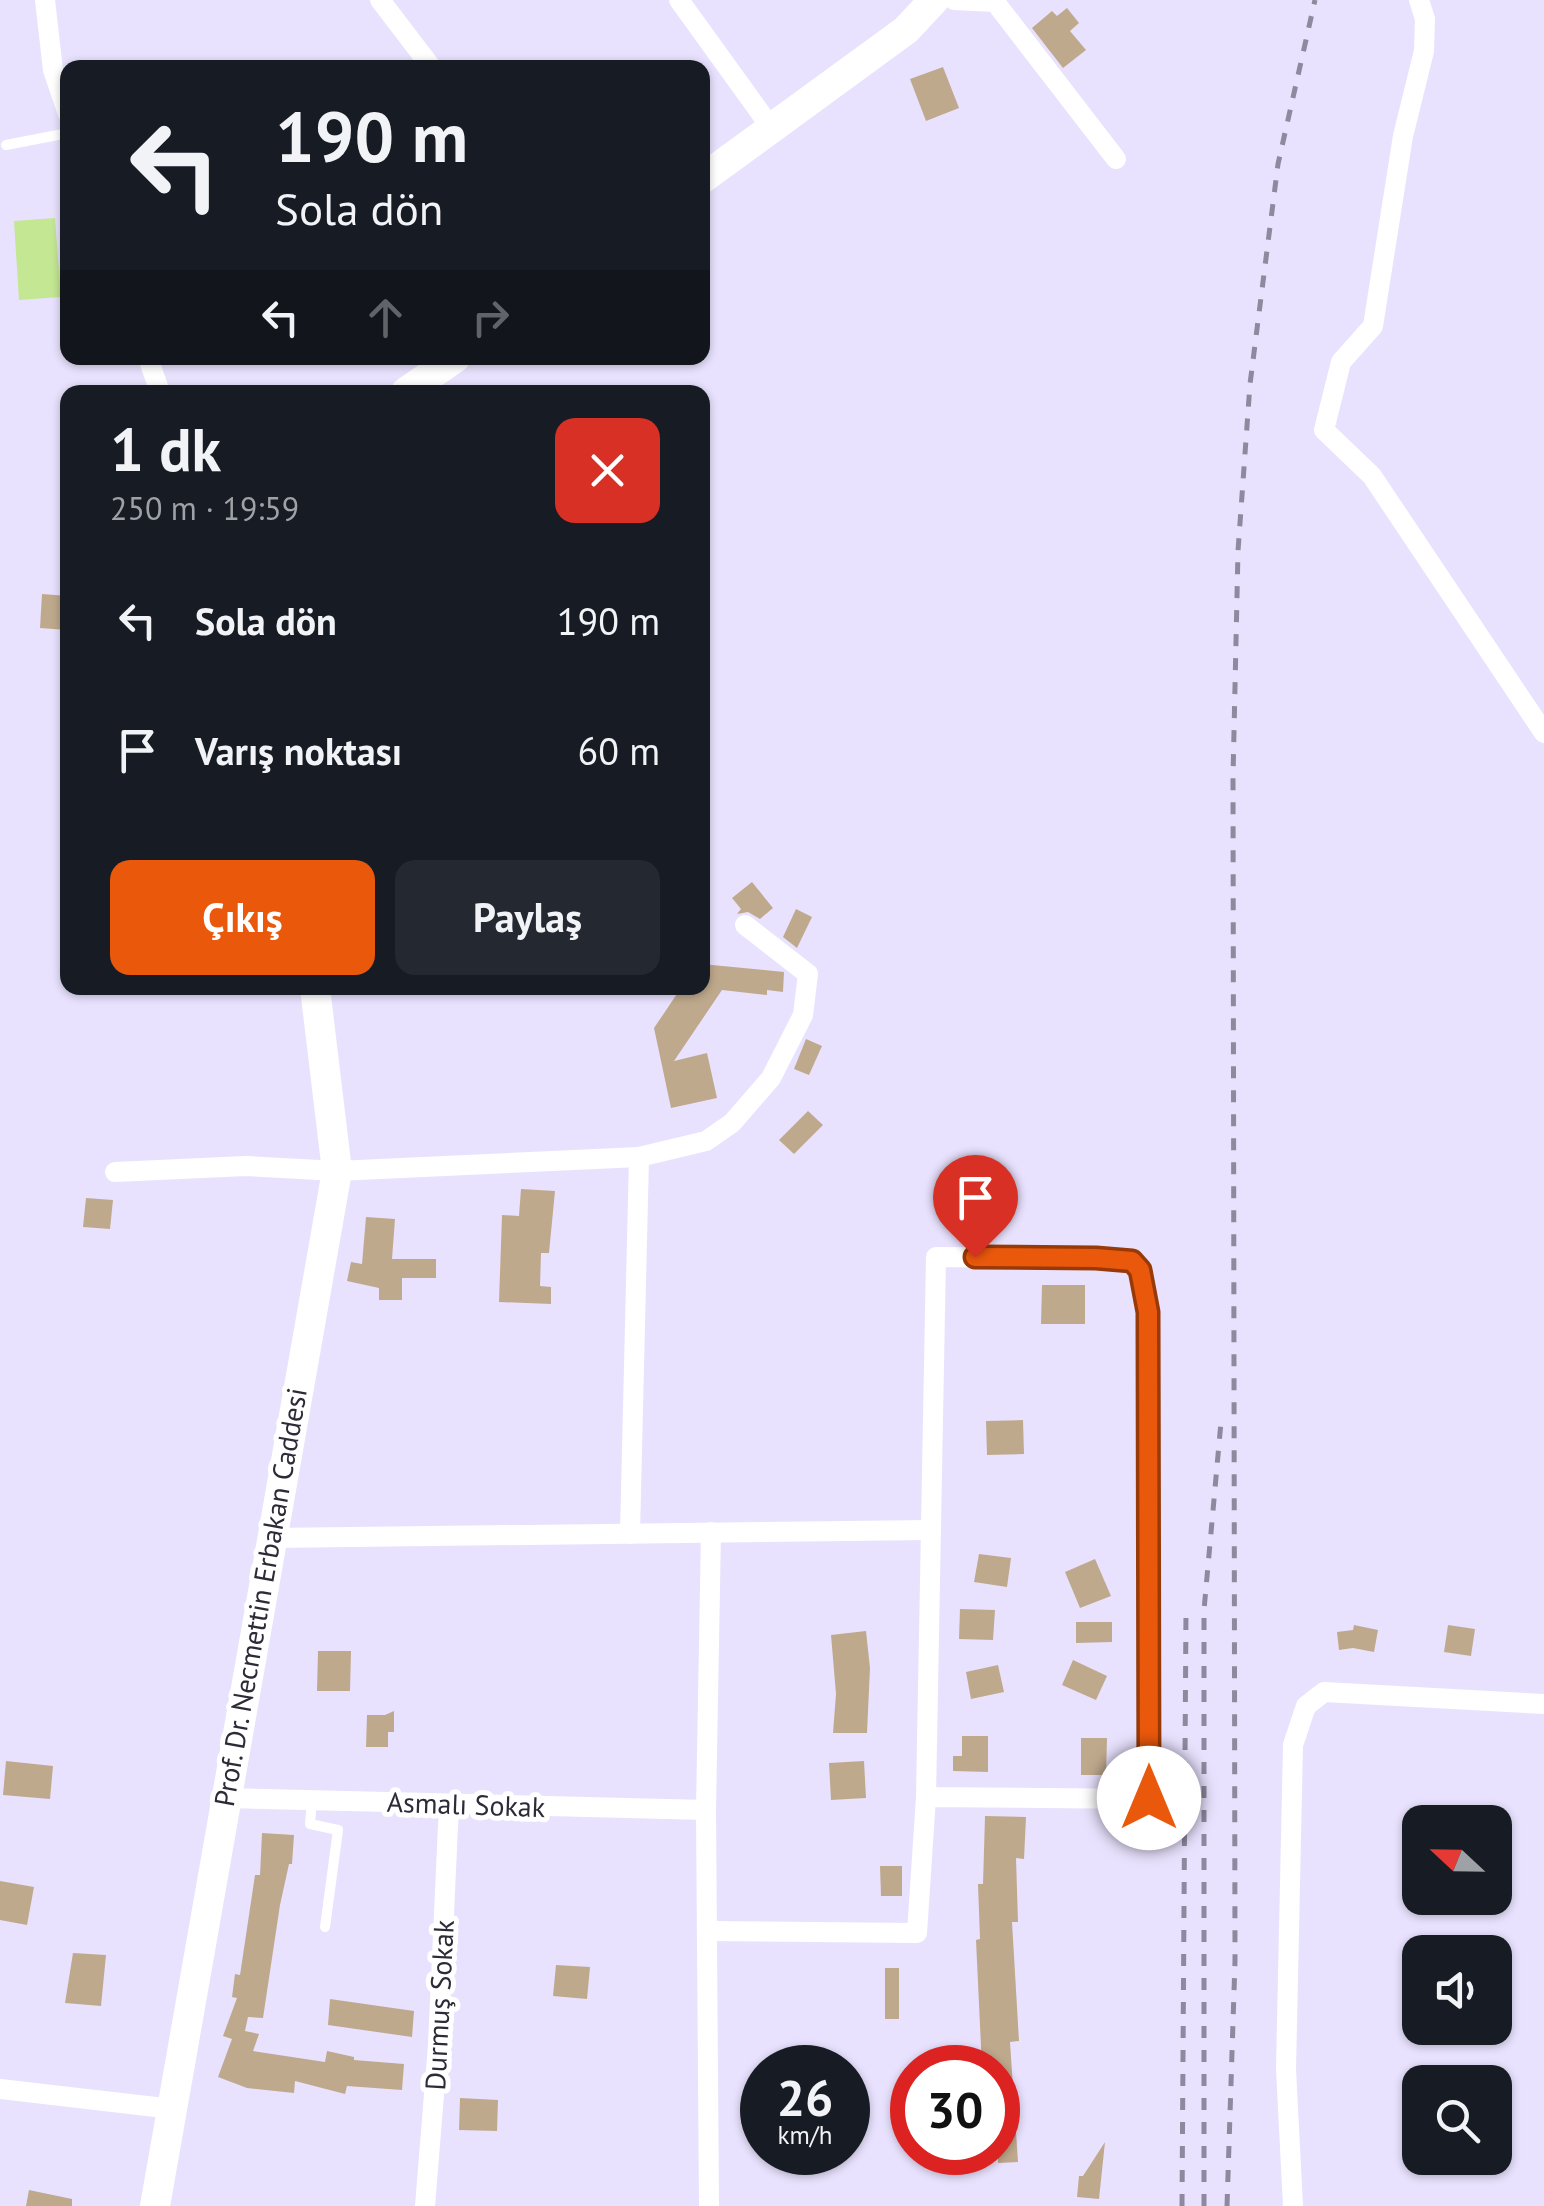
<!DOCTYPE html>
<html lang="tr">
<meta charset="utf-8">
<style>
:root{--surface:#171b24;--page:#242831;--text:#f1f3f6;--muted:#9ea1a6;--accent:#ea580c}
body{margin:0;font-family:"PT Sans",sans-serif;background:var(--page);color:var(--text);height:100vh;display:flex;flex-direction:column;font-size:38px;white-space:nowrap}
*{box-sizing:border-box;margin:0}
p{font-size:32px;color:var(--muted)}
.icon{flex:none;width:55px;height:55px;fill:none;stroke:currentColor;stroke-width:2;stroke-linecap:round;stroke-linejoin:round}
.map{position:relative;flex:1;overflow:hidden}
.side{position:absolute;left:60px;top:385px;width:650px;height:610px;display:flex;flex-direction:column;background:var(--surface);border-radius:20px;box-shadow:0 2px 8px #0004}
.side>*{flex:none}
.hud{position:absolute;left:60px;top:60px;width:650px;height:305px;border-radius:20px;box-shadow:0 2px 8px #0004;background:#171b24;color:var(--text);overflow:hidden}
.needle{width:65px;rotate:292deg}
.controls{position:absolute;left:1402px;top:1805px;display:grid;gap:20px}
.controls a{display:grid;place-items:center;width:110px;height:110px;border-radius:20px;background:var(--surface);box-shadow:0 2px 8px #0004;font-size:50px}
.speed{position:absolute;left:740px;top:2045px;display:flex;gap:20px;font-size:50px;font-weight:700;text-align:center}
.speed>*{display:grid;place-content:center;width:130px;height:130px;border-radius:50%;background:var(--surface);box-shadow:0 2px 8px #0004;line-height:1}
.speed small{font-size:25px;font-weight:400}
.speed .limit{border:15px solid #d22;background:#fff;color:#111}
.pin{position:absolute;display:grid;place-items:center;width:85px;height:85px;color:#fff;margin:-102px -42px;border-radius:50% 50% 50% 0;rotate:-45deg;box-shadow:0 0 10px #0007}
.pin .icon{rotate:45deg}
.me{position:absolute;width:110px;margin:-55px;rotate:0deg;stroke-linejoin:round;filter:drop-shadow(0 0 8px #0008)}
.turn{display:flex;align-items:center;gap:35px;height:210px;padding:0 50px;font-size:45px}
.turn .icon{width:130px;height:130px;stroke-width:2.5}
.turn b{display:block;font-size:70px;line-height:85px}
.lanes{display:flex;align-items:center;height:95px;padding:0 50px;background:#0003;justify-content:center;gap:50px;direction:ltr}
.lanes .off{opacity:.35}
.round{display:grid;place-items:center;flex:none;width:105px;height:105px;border-radius:20px;background:var(--page)}
.head{display:flex;align-items:center;justify-content:space-between;height:170px;padding:0 50px}
h1{font-size:60px;font-weight:800;line-height:75px}
.primary-button{display:flex;gap:20px;margin-top:auto;padding:20px 50px}
.primary-button a{flex:1;height:115px;border-radius:20px;background:var(--accent);color:#fff;font-size:40px;font-weight:800;line-height:115px;text-align:center}
.primary-button a+a{background:var(--page);color:var(--text)}
ul{padding:0;list-style:none}
li{display:flex;align-items:center;gap:30px;height:130px;padding:0 50px}
li div{flex:1}
li b{display:block;font-size:38px}
li em{font-style:normal}
.map>svg:first-child{display:block}
.green{fill:#c3e792}
.building{fill:#bfa98d}
.lines{fill:none;stroke-linecap:round;stroke-linejoin:round}
.lane{stroke:#fff;stroke-width:10}
.street{stroke:#fff;stroke-width:20}
.secondary{stroke:#fff;stroke-width:30}
.rail{stroke:#8e899e;stroke-width:5;stroke-dasharray:12 12;stroke-linecap:butt}
.route-casing{stroke:#983908;stroke-width:25}
.route{stroke:#ea580c;stroke-width:18}
.labels{text-anchor:middle;dominant-baseline:central;stroke-width:10;stroke-linejoin:round;paint-order:stroke}
.street-label{font-size:28px;fill:#2e2b38;stroke:#fff}
</style>
<div class="map">
<svg width="1544" height="2206" viewBox="0 0 1544 2206">
<rect width="100%" height="100%" fill="#e9e2fe"/>
<path class="green" d="M55,218L61,297L19,300L14,221Z"/>
<g class="building">
<path d="M1067,8L1079,23L1070,31L1086,50L1063,68L1032,28L1052,11L1057,16Z"/>
<path d="M943,67L959,108L926,121L910,79Z"/>
<path d="M42,594L68,596L67,630L40,628Z"/>
<path d="M752,882L773,908L760,919L748,912L737,914L741,909L732,898Z"/>
<path d="M796,909L812,917L797,948L783,937Z"/>
<path d="M702,964L784,972L783,992L767,990V995L722,990L674,1061L707,1053L717,1098L671,1108L654,1028L681,988H702Z"/>
<path d="M806,1039L822,1046L809,1075L794,1069Z"/>
<path d="M808,1111L823,1125L794,1154L779,1140Z"/>
<path d="M521,1189L555,1191L549,1253H541L540,1286L551,1287V1304L499,1302L502,1215L519,1216Z"/>
<path d="M86,1198L113,1200L110,1229L83,1227Z"/>
<path d="M366,1217L395,1219L392,1259H436V1278H402V1300H379V1288L347,1281L351,1262L362,1264Z"/>
<path d="M1042,1285H1085V1324H1041Z"/>
<path d="M1023,1420L1024,1454L987,1455L986,1421Z"/>
<path d="M979,1554L1011,1558L1007,1587L974,1582Z"/>
<path d="M1095,1559L1111,1596L1080,1608L1065,1572Z"/>
<path d="M960,1609L995,1610L993,1640L959,1639Z"/>
<path d="M1076,1622H1112V1642L1076,1643Z"/>
<path d="M1354,1625L1378,1630L1374,1652L1353,1648L1339,1650L1337,1632L1353,1630Z"/>
<path d="M1448,1625L1475,1629L1471,1656L1444,1652Z"/>
<path d="M866,1631L870,1668L867,1733H833L836,1694L831,1635Z"/>
<path d="M318,1651H351L350,1691H317Z"/>
<path d="M1073,1660L1107,1676L1096,1700L1062,1685Z"/>
<path d="M998,1665L1004,1692L971,1699L966,1672Z"/>
<path d="M394,1711V1732H388V1747H366L367,1715H385Z"/>
<path d="M962,1736H988V1772L953,1771V1756H962Z"/>
<path d="M1081,1738H1107L1106,1775H1081Z"/>
<path d="M6,1761L53,1766L50,1799L3,1795Z"/>
<path d="M864,1761L866,1798L831,1800L829,1763Z"/>
<path d="M985,1816L1026,1817L1024,1859L1016,1858L1018,1922H1012L1019,2041L1010,2042L1018,2162L998,2163V2068H982L976,1940L980,1939L978,1884H983Z"/>
<path d="M262,1833L294,1835L292,1864H289L280,1905L263,2018L248,2017L245,2031L259,2034L253,2051L325,2062L327,2051L354,2057V2060L404,2064L402,2090L347,2086L345,2094L295,2081L294,2093L247,2088L218,2077L232,2039L223,2036L237,1998L232,1997L235,1974L240,1975L255,1875H260Z"/>
<path d="M880,1866H902V1896H881Z"/>
<path d="M0,1881L34,1887L27,1925L0,1920Z"/>
<path d="M73,1953L106,1955L101,2006L65,2003Z"/>
<path d="M556,1965L590,1967L587,1999L553,1996Z"/>
<rect x="885" y="1968" width="14" height="51"/>
<path d="M330,1999L414,2011L412,2037L328,2025Z"/>
<path d="M460,2098L498,2100L497,2131L459,2130Z"/>
<path d="M1105,2142L1099,2199L1077,2197L1079,2176H1083Z"/>
<path d="M29,2190L72,2199V2206H26Z"/>
</g>
<g class="lines">
<g class="lane">
<path d="M6,145L68,133"/>
<path d="M312,1800L310,1824L338,1830L325,1927"/>
</g>
<g class="street">
<path d="M45,0L53,70L68,114"/>
<path d="M380,0L432,68"/>
<path d="M679,0L772,129"/>
<path d="M954,0L995,2L1116,159"/>
<path d="M1419,0L1425,19L1424,51L1403,136L1373,326L1341,362L1324,430L1372,476L1544,733"/>
<path d="M148,358L160,392"/>
<path d="M115,1172L246,1166L337,1171L639,1157L706,1141L732,1123L771,1078L803,1015L808,974L745,925"/>
<path d="M630,1534L639,1157"/>
<path d="M271,1538L931,1530"/>
<path d="M226,1798L706,1810"/>
<path d="M708,1931L917,1933L926,1797L1149,1799L1148,1312L1140,1270L1132,1261L1096,1258L936,1257L926,1797"/>
<path d="M0,2089L173,2109"/>
<path d="M425,2206L438,2045L449,1804"/>
<path d="M709,2206L706,1810L711,1532"/>
<path d="M1293,2206L1286,2069L1293,1745L1306,1706L1324,1692L1544,1704"/>
</g>
<g class="secondary">
<path d="M702,179L906,30L934,0"/>
<path d="M406,392L455,358"/>
<path d="M155,2206L337,1171L315,988"/>
</g>
<g class="rail">
<path d="M1182,2206L1186,1610"/>
<path d="M1204,2206V1610L1221,1422"/>
<path d="M1227,2206L1235,1961L1233,777L1238,551L1250,384L1278,164L1315,0"/>
</g>
</g>
<g class="lines">
<g class="route-casing">
<path id="route" d="M975,1257L1096,1258L1132,1261L1140,1270L1148,1312L1149,1798"/>
</g>
<use href="#route" class="route"/>
</g>
<g class="labels">
<g class="street-label">
<text transform="translate(260 1597) rotate(-80)">Prof. Dr. Necmettin Erbakan Caddesi</text>
<text transform="translate(466 1804) rotate(2)">Asmalı Sokak</text>
<text transform="translate(439 2005) rotate(-87)">Durmuş Sokak</text>
</g>
</g>
</svg>
<div class="controls">
<a><svg class="needle" viewBox="-14 -14 28 28"><path d="M0-13l5 13h-10z" fill="#e53935"/><path d="M0 13l5-13h-10z" fill="#9ea1a6"/></svg></a>
<a><svg class="icon" aria-label="sound" viewBox="0 0 24 24"><path d="M4 9h4l5-4v14l-5-4H4zM17 9q2 3 0 6"/></svg></a>
<a><svg class="icon" aria-label="search" viewBox="0 0 24 24"><circle cx="10" cy="10" r="6"/><path d="M15 15l6 6"/></svg></a>
</div>
<div class="speed"><div>26<small>km/h</small></div><div class="limit">30</div></div>
<div class="pin" style="left:975px;top:1257px;background:#d93025"><svg class="icon" aria-label="arrive" viewBox="0 0 24 24"><path d="M6 21V4h12l-3 4 3 4H6"/></svg></div>
<svg class="me" style="left:1149px;top:1798px" viewBox="-20 -20 40 40"><circle r="19" fill="#fff"/><path d="M0-13L10 11 0 6-10 11z" fill="#ea580c"/></svg>
<div class="hud">
<div class="turn"><svg class="icon" aria-label="left" viewBox="0 0 24 24"><path d="M17 20v-9H6M10 6l-5 5 5 5"/></svg><div><b>190 m</b>Sola dön</div></div>
<div class="lanes"><svg class="icon" aria-label="left" viewBox="0 0 24 24"><path d="M17 20v-9H6M10 6l-5 5 5 5"/></svg><svg class="icon off" aria-label="ahead" viewBox="0 0 24 24"><path d="M12 20V5M6 11l6-6 6 6"/></svg><svg class="icon off" aria-label="right" viewBox="0 0 24 24"><path d="M7 20v-9h11M14 6l5 5-5 5"/></svg></div>
</div>
<section class="side">
<div class="head"><div><h1>1 dk</h1><p>250 m · 19:59</p></div><a class="round" style="background:#d93025;color:#fff"><svg class="icon" aria-label="close" viewBox="0 0 24 24"><path d="M6 6l12 12M18 6L6 18"/></svg></a></div>
<ul>
<li><svg class="icon" aria-label="left" viewBox="0 0 24 24"><path d="M17 20v-9H6M10 6l-5 5 5 5"/></svg><div><b>Sola dön</b></div><em>190 m</em></li>
<li><svg class="icon" aria-label="arrive" viewBox="0 0 24 24"><path d="M6 21V4h12l-3 4 3 4H6"/></svg><div><b>Varış noktası</b></div><em>60 m</em></li>
</ul>
<div class="primary-button"><a>Çıkış</a><a>Paylaş</a></div>
</section>
</div>
